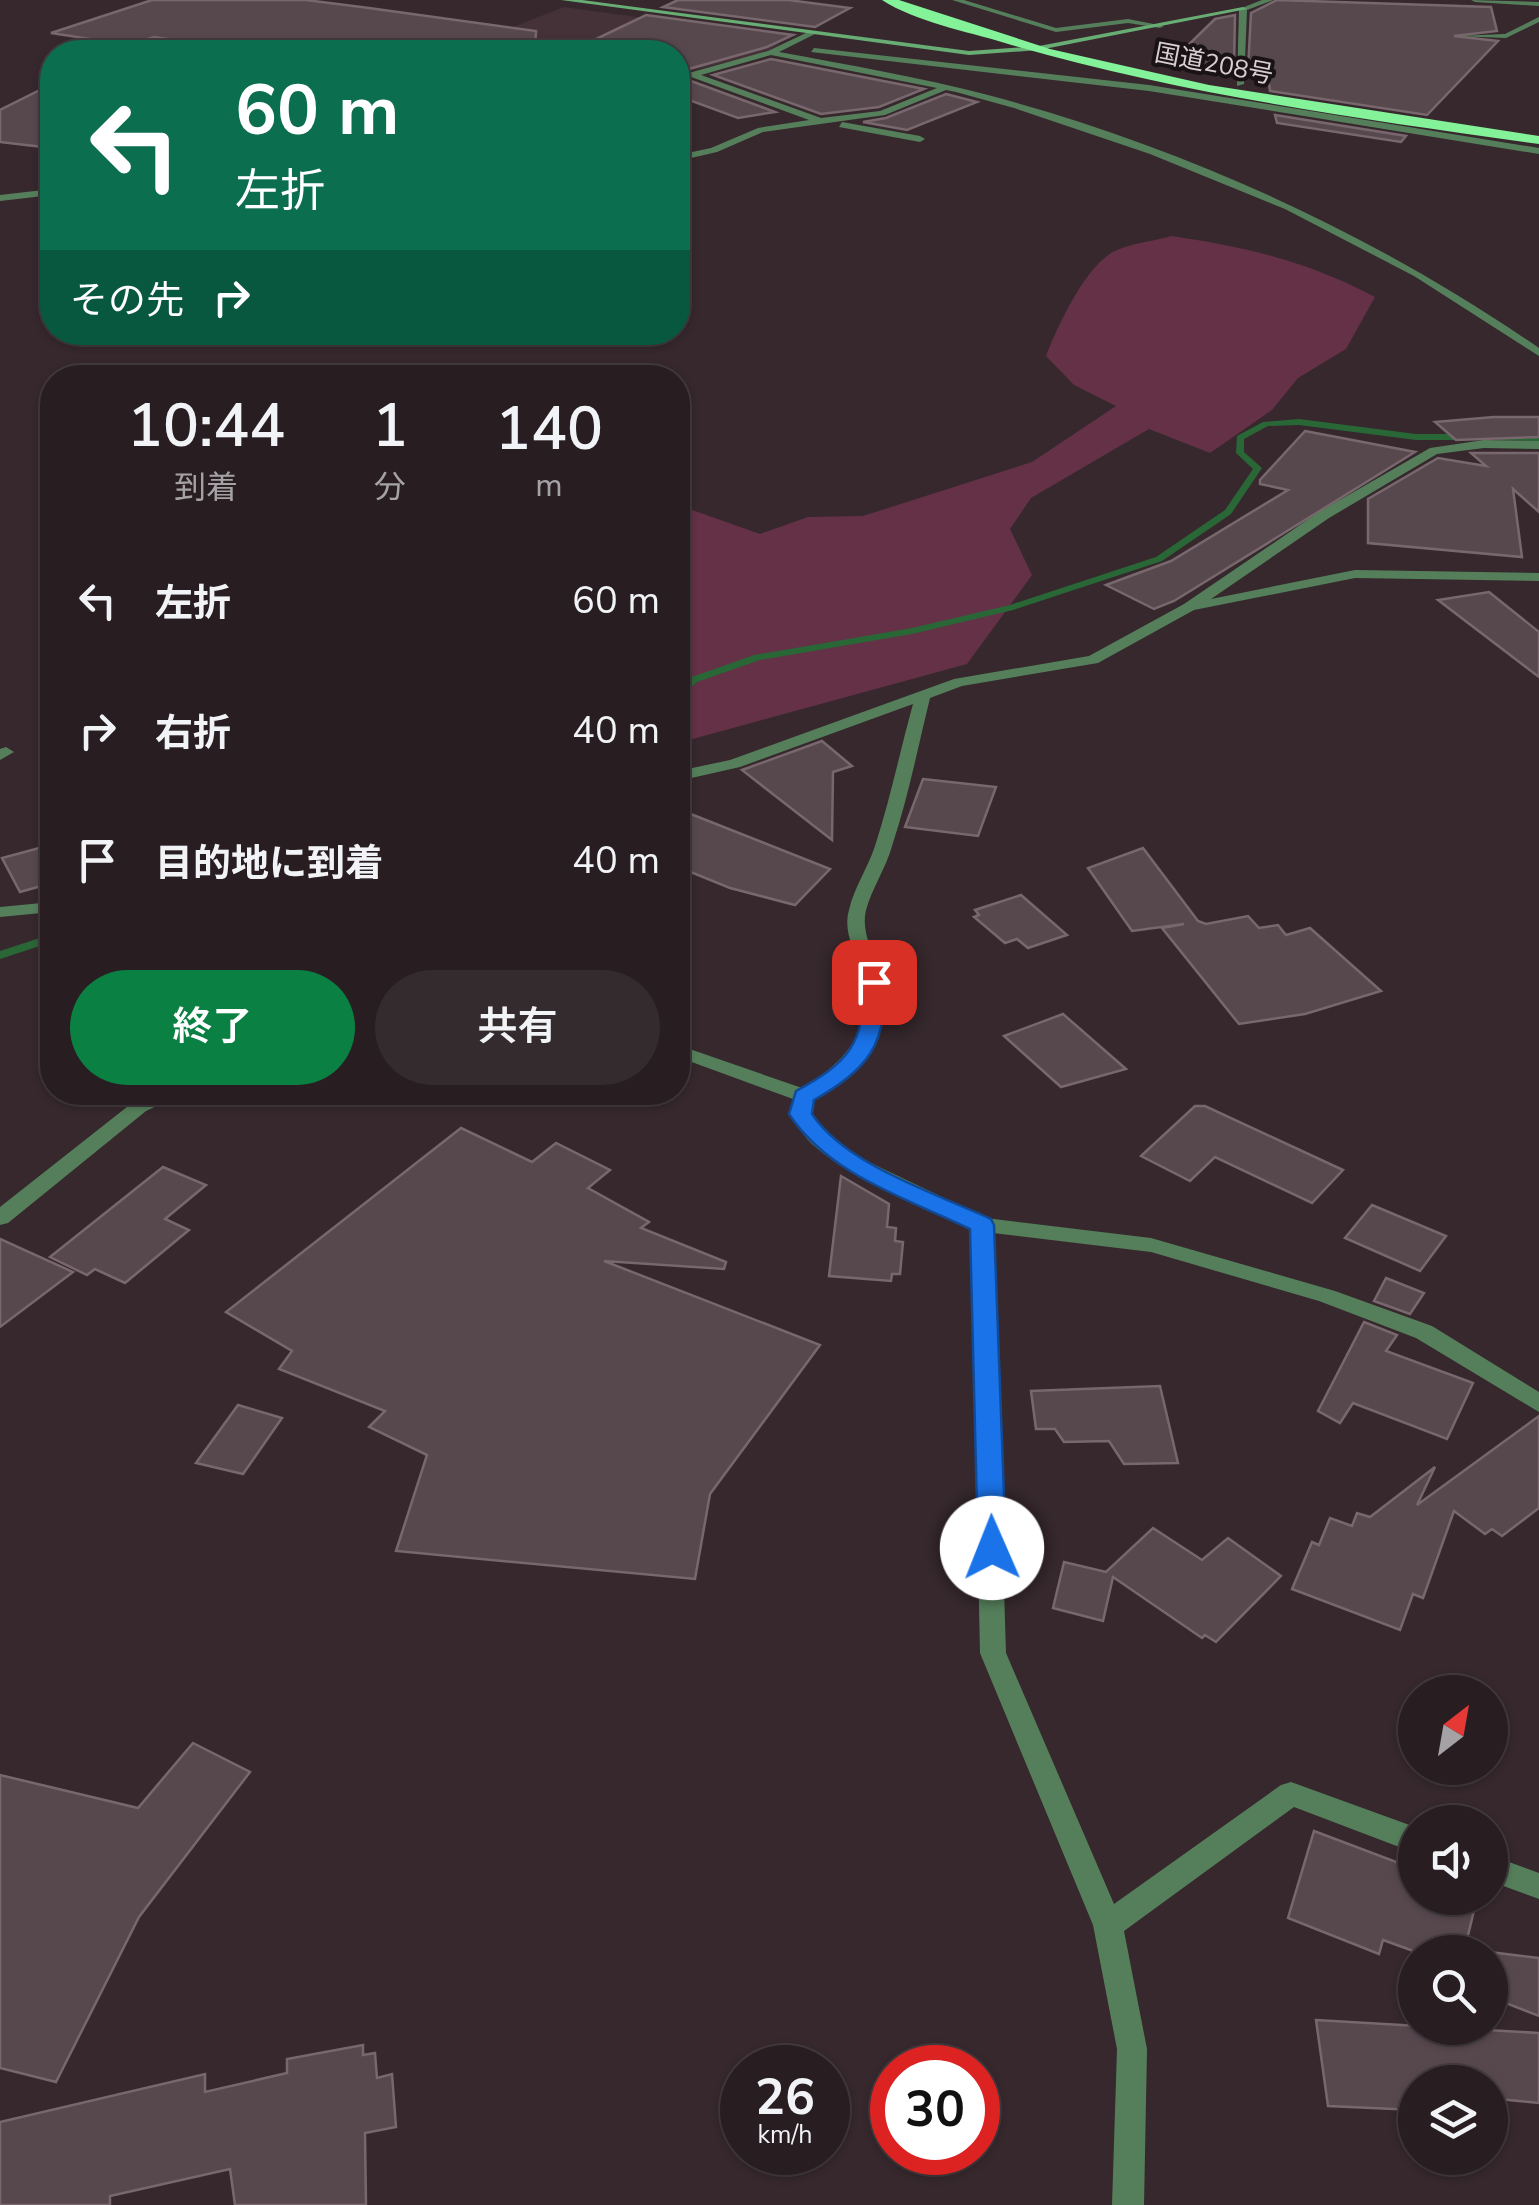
<!DOCTYPE html>
<html lang="ja">
<meta charset="utf-8">
<style>
:root{--surface:#281e22;--page:#342b2f;--text:#f1f3f6;--muted:#a5a2a5;--line:#443c40;--accent:#0b8043}
body{margin:0;font-family:"Nunito Sans","Noto Sans JP",sans-serif;background:var(--page);color:var(--text);height:100vh;display:flex;flex-direction:column;font-size:38px;white-space:nowrap}
*{box-sizing:border-box;margin:0}
p{font-size:32px;color:var(--muted)}
.icon{flex:none;width:55px;height:55px;fill:none;stroke:currentColor;stroke-width:2;stroke-linecap:round;stroke-linejoin:round}
.map{position:relative;flex:1;overflow:hidden}
.side{position:absolute;left:40px;top:365px;width:650px;height:740px;display:flex;flex-direction:column;background:var(--surface);border-radius:40px;box-shadow:0 2px 8px #0004,0 0 0 2px var(--line)}
.side>*{flex:none}
.hud{position:absolute;left:40px;top:40px;width:650px;height:305px;border-radius:40px;box-shadow:0 2px 8px #0004,0 0 0 2px var(--line);background:#0b6e4f;color:#fff;overflow:hidden}
.needle{width:65px;rotate:31deg}
.tools{position:absolute;left:1398px;top:1675px;display:grid;gap:20px}
.tools a{display:grid;place-items:center;width:110px;height:110px;border-radius:50%;background:var(--surface);box-shadow:0 2px 8px #0004,0 0 0 2px var(--line);font-size:50px}
.speed{position:absolute;left:720px;top:2045px;display:flex;gap:20px;font-size:50px;font-weight:700;text-align:center}
.speed>*{display:grid;place-content:center;width:130px;height:130px;border-radius:50%;background:var(--surface);box-shadow:0 2px 8px #0004,0 0 0 2px var(--line);line-height:1}
.speed small{font-size:25px;font-weight:400}
.speed .limit{border:15px solid #d22;background:#fff;color:#111}
.pin{position:absolute;display:grid;place-items:center;width:85px;height:85px;color:#fff;margin:-42px;border-radius:20px;box-shadow:0 5px 15px #0006}
.me{position:absolute;width:110px;margin:-55px;rotate:359deg;stroke-linejoin:round;filter:drop-shadow(0 0 8px #0008)}
.turn{display:flex;align-items:center;gap:35px;height:210px;padding:0 30px;font-size:45px}
.turn .icon{width:130px;height:130px;stroke-width:2.5}
.turn b{display:block;font-size:70px;line-height:85px}
.then{display:flex;align-items:center;height:95px;padding:0 30px;background:#0003;gap:20px;font-size:38px}
.eta{display:flex;justify-content:space-evenly;align-items:center;height:170px;text-align:center}
.eta b{font-size:60px;font-weight:600;line-height:70px}
.button{display:flex;gap:20px;margin-top:auto;padding:20px 30px}
.button a{flex:1;height:115px;border-radius:60px;background:var(--accent);color:#fff;font-size:40px;font-weight:600;line-height:115px;text-align:center}
.button a+a{background:var(--page);color:var(--text)}
ul{padding:0;list-style:none}
li{display:flex;align-items:center;gap:30px;height:130px;padding:0 30px}
li div{flex:1}
li b{display:block;font-size:38px}
li em{font-style:normal}
.map>svg:first-child{display:block}
.built{fill:#453239}
.green{fill:#643146}
.lines{fill:none;stroke-linecap:round;stroke-linejoin:round}
.stream{fill:#296737;fill-rule:evenodd}
.building{fill:#57484e;stroke:#78676d;stroke-width:2.5}
.street{fill:#557f5b;fill-rule:evenodd}
.secondary{fill:#68ad74;fill-rule:evenodd}
.highway{fill:#83f299;fill-rule:evenodd}
.route{fill:#1a73e8;stroke:#114b97;stroke-width:2.5}
.labels{text-anchor:middle;dominant-baseline:central;stroke-width:8;stroke-linejoin:round;paint-order:stroke}
.far-street-label{font-size:25px;fill:#d9cfd3;stroke:#191315}
</style>
<div class="map">
<svg width="1539" height="2205" viewBox="0 0 1539 2205">
<rect width="100%" height="100%" fill="#36282d"/>
<path class="built" d="M564,7L739,31L780,44L765,53L678,74V52H334L436,17L513,27Z"/>
<path class="green" d="M1172,236C1249,248 1305,260 1375,297L1346,349L1298,378L1272,410L1210,453L1149,429L1031,498L1010,529L1032,575L967,664L678,743V579L688,567L678,562V505L760,534L808,517L863,516L1032,462L1116,406L1074,385L1046,356C1057,327 1087,262 1117,250C1134,243 1154,241 1172,236Z"/>
<g class="lines">
<g class="stream">
<path d="M1299,419L1416,434H1468L1472,437L1468,440H1416L1299,425L1268,426L1244,439V452L1262,468L1231,514L1162,561L1013,610L912,634L760,660L697,682L682,695L678,696V688L689,678L754,655L912,628L1010,605L1156,557L1225,510L1253,469L1236,453L1237,436L1263,422Z"/>
<path d="M1500,435H1539V441L1497,440V436Z"/>
<path d="M52,934V942L0,959V951Z"/>
</g>
</g>
<g class="building">
<path d="M152,0H306L369,8L536,31L535,52H257L154,37L129,45L51,33Z"/>
<path d="M678,0H788L850,8L815,27L663,7Z"/>
<path d="M1277,0L1491,7L1497,31L1454,36L1498,41L1427,115L1270,91L1267,70L1248,69L1251,13Z"/>
<path d="M646,15L793,35L767,47L678,72V52H569Z"/>
<path d="M1235,15L1234,68L1194,67L1205,58L1178,55L1215,19Z"/>
<path d="M771,59L924,89L879,107L821,114L713,75Z"/>
<path d="M691,81L775,112L738,118L678,96V83Z"/>
<path d="M52,84V148L0,142V110Z"/>
<path d="M946,94L977,102L907,130L863,122L886,118Z"/>
<path d="M1275,115L1406,136L1401,142L1277,123Z"/>
<path d="M1494,417H1539V437L1456,440L1435,422Z"/>
<path d="M1305,431L1415,452L1174,601L1154,609L1106,585L1171,561L1288,490L1260,484V480Z"/>
<path d="M1471,453H1539V512L1513,489L1522,557L1368,543V499L1438,458L1486,466Z"/>
<path d="M1489,592L1539,632V677L1438,600Z"/>
<path d="M822,741L852,766L833,772L832,840L742,770Z"/>
<path d="M923,779L996,787L978,836L905,827Z"/>
<path d="M678,809L830,869L795,905L730,888L678,867Z"/>
<path d="M43,847L52,864V883L20,892L2,858Z"/>
<path d="M1143,848L1198,921L1206,924L1248,916L1259,928L1278,925L1286,935L1310,928L1381,991L1305,1014L1239,1024L1162,928L1184,924L1132,931L1088,868Z"/>
<path d="M1021,895L1067,935L1028,948L1017,939L1005,943L974,917L979,915L975,910Z"/>
<path d="M1063,1014L1126,1069L1061,1087L1004,1036Z"/>
<path d="M1195,1106H1205L1343,1170L1312,1203L1215,1157L1190,1181L1141,1156Z"/>
<path d="M461,1128L532,1162L556,1143L610,1170L588,1188L649,1222L641,1228L726,1262L724,1269L604,1261L820,1345L710,1494L695,1579L396,1551L427,1455L369,1427L385,1411L279,1369L292,1351L226,1312Z"/>
<path d="M163,1167L206,1185L165,1219L189,1230L125,1283L95,1269L87,1275L50,1257Z"/>
<path d="M841,1176L889,1204L887,1227L896,1228L895,1241L903,1242L900,1274H892L891,1281L829,1276Z"/>
<path d="M1372,1205L1446,1236L1420,1271L1345,1238Z"/>
<path d="M0,1239L73,1272L0,1327Z"/>
<path d="M1386,1278L1424,1293L1410,1314L1374,1301Z"/>
<path d="M1364,1322L1397,1335L1386,1351L1473,1383L1447,1439L1353,1403L1340,1423L1318,1411Z"/>
<path d="M1160,1386L1178,1463L1124,1464L1109,1441L1064,1442L1055,1429H1036L1031,1391Z"/>
<path d="M238,1405L282,1418L243,1474L196,1463Z"/>
<path d="M1539,1416V1508L1502,1536L1492,1529L1485,1534L1454,1511L1423,1598L1413,1594L1400,1630L1292,1589L1312,1542L1319,1545L1330,1518L1352,1526L1357,1513L1370,1517L1435,1467L1417,1505Z"/>
<path d="M1153,1528L1202,1560L1228,1538L1281,1576L1216,1642L1205,1635L1202,1638L1113,1577L1103,1621L1053,1608L1064,1562L1106,1572Z"/>
<path d="M193,1743L250,1772L139,1917L56,2082L0,2068V1775L138,1808Z"/>
<path d="M1314,1831L1415,1869V1898H1477L1464,1952H1416L1383,1940L1379,1954L1288,1918Z"/>
<path d="M1490,1952L1539,1958V2016L1490,1997Z"/>
<path d="M1316,2020L1539,2033V2103L1490,2098V2082H1415V2110L1328,2106Z"/>
<path d="M363,2045V2055L375,2053L377,2078L392,2074L396,2127L365,2133L366,2205H235L230,2169L110,2196V2205H0V2122L205,2074V2092L287,2073V2059Z"/>
</g>
<g class="lines">
<g class="street">
<path d="M952,0H964L1056,28L1128,19L1164,26L1160,28L1128,23L1056,32Z"/>
<path d="M1262,0H1273L1247,10L1244,84L1237,86L1239,9Z"/>
<path d="M1471,0L1539,2V6L1475,2Z"/>
<path d="M1539,17V22L1506,38L1458,36L1505,34Z"/>
<path d="M808,32L815,34L779,52C849,65 919,77 988,95C1184,147 1372,233 1539,348V356L1414,276L1285,209L1150,154L1014,108L956,92L946,90L885,115L763,132L717,152L678,161V155L711,148L758,128L809,120L691,77L678,80V76L768,51ZM771,55L937,88L880,111L821,118L701,75Z"/>
<path d="M814,48L1149,85L1539,148V154L1149,91L811,52Z"/>
<path d="M842,122L920,136L925,139L920,142L839,127Z"/>
<path d="M52,189V195L0,201V195Z"/>
<path d="M1484,440L1539,441V449L1484,448L1437,454L1329,518L1211,599L1355,570L1539,573V581L1355,578L1194,610L1098,663L962,686L930,698C918,747 908,798 892,846C886,868 872,888 866,910C861,931 872,950 879,969C900,1027 860,1071 813,1099L810,1114L824,1133L852,1154L986,1218L1151,1238L1335,1291L1432,1326L1539,1392V1412L1416,1338L1319,1301L1151,1252L993,1233L1006,1653L1114,1904L1281,1785L1291,1782L1415,1827V1853L1294,1807L1124,1931L1147,2049L1144,2205H1112L1117,2049L1093,1925L980,1653L971,1229C923,1205 853,1180 813,1145C804,1137 797,1124 790,1114L793,1099L678,1057V1045L802,1088C846,1063 880,1023 861,969C854,950 843,931 849,910C854,887 868,868 875,846C890,800 900,751 913,704L740,767L678,781V771L730,760L954,679L1089,656L1184,604L1319,512L1430,448Z"/>
<path d="M6,747L14,752L0,760V749Z"/>
<path d="M52,902V912L0,917V907Z"/>
<path d="M157,1092H186L146,1111L8,1223L0,1225V1207L132,1103Z"/>
<path d="M1490,1855L1539,1873V1899L1490,1881Z"/>
</g>
<path class="secondary" d="M561,0H582L969,51L1039,46L1243,7L1247,9L1039,50L969,55Z"/>
<path class="highway" d="M882,0H899L1050,49L1209,85L1539,136V144C1360,119 1179,94 1005,43C966,31 916,22 882,0Z"/>
</g>
<path class="route" d="M874,976L885,982C887,1044 868,1070 814,1100L812,1114C846,1165 935,1193 991,1219L994,1225L1006,1548L1002,1556H982L978,1548L970,1229C906,1198 829,1175 789,1114L796,1091C849,1062 865,1044 863,982Z"/>
<g class="labels">
<g class="far-street-label">
<text transform="translate(1214 64) rotate(11)">国道208号</text>
</g>
</g>
</svg>
<div class="tools">
<a><svg class="needle" viewBox="-14 -14 28 28"><path d="M0-13l5 13h-10z" fill="#e53935"/><path d="M0 13l5-13h-10z" fill="#a5a2a5"/></svg></a>
<a><svg class="icon" aria-label="sound" viewBox="0 0 24 24"><path d="M4 9h4l5-4v14l-5-4H4zM17 9q2 3 0 6"/></svg></a>
<a><svg class="icon" aria-label="search" viewBox="0 0 24 24"><circle cx="10" cy="10" r="6"/><path d="M15 15l6 6"/></svg></a>
<a><svg class="icon" aria-label="layers" viewBox="0 0 24 24"><path d="M12 4l9 5-9 5-9-5zM3 14l9 5 9-5"/></svg></a>
</div>
<div class="speed"><div>26<small>km/h</small></div><div class="limit">30</div></div>
<div class="pin" style="left:874px;top:982px;background:#d93025"><svg class="icon" aria-label="arrive" viewBox="0 0 24 24"><path d="M6 21V4h12l-3 4 3 4H6"/></svg></div>
<svg class="me" style="left:992px;top:1548px" viewBox="-20 -20 40 40"><circle r="19" fill="#fff"/><path d="M0-13L10 11 0 6-10 11z" fill="#1a73e8"/></svg>
<div class="hud">
<div class="turn"><svg class="icon" aria-label="left" viewBox="0 0 24 24"><path d="M17 20v-9H6M10 6l-5 5 5 5"/></svg><div><b>60 m</b>左折</div></div>
<div class="then">その先<svg class="icon" aria-label="right" viewBox="0 0 24 24"><path d="M7 20v-9h11M14 6l5 5-5 5"/></svg></div>
</div>
<section class="side">
<div class="eta">
<div><b>10:44</b><p>到着</p></div>
<div><b>1</b><p>分</p></div>
<div><b>140</b><p>m</p></div>
</div>
<ul>
<li><svg class="icon" aria-label="left" viewBox="0 0 24 24"><path d="M17 20v-9H6M10 6l-5 5 5 5"/></svg><div><b>左折</b></div><em>60 m</em></li>
<li><svg class="icon" aria-label="right" viewBox="0 0 24 24"><path d="M7 20v-9h11M14 6l5 5-5 5"/></svg><div><b>右折</b></div><em>40 m</em></li>
<li><svg class="icon" aria-label="arrive" viewBox="0 0 24 24"><path d="M6 21V4h12l-3 4 3 4H6"/></svg><div><b>目的地に到着</b></div><em>40 m</em></li>
</ul>
<div class="button"><a>終了</a><a>共有</a></div>
</section>
</div>
